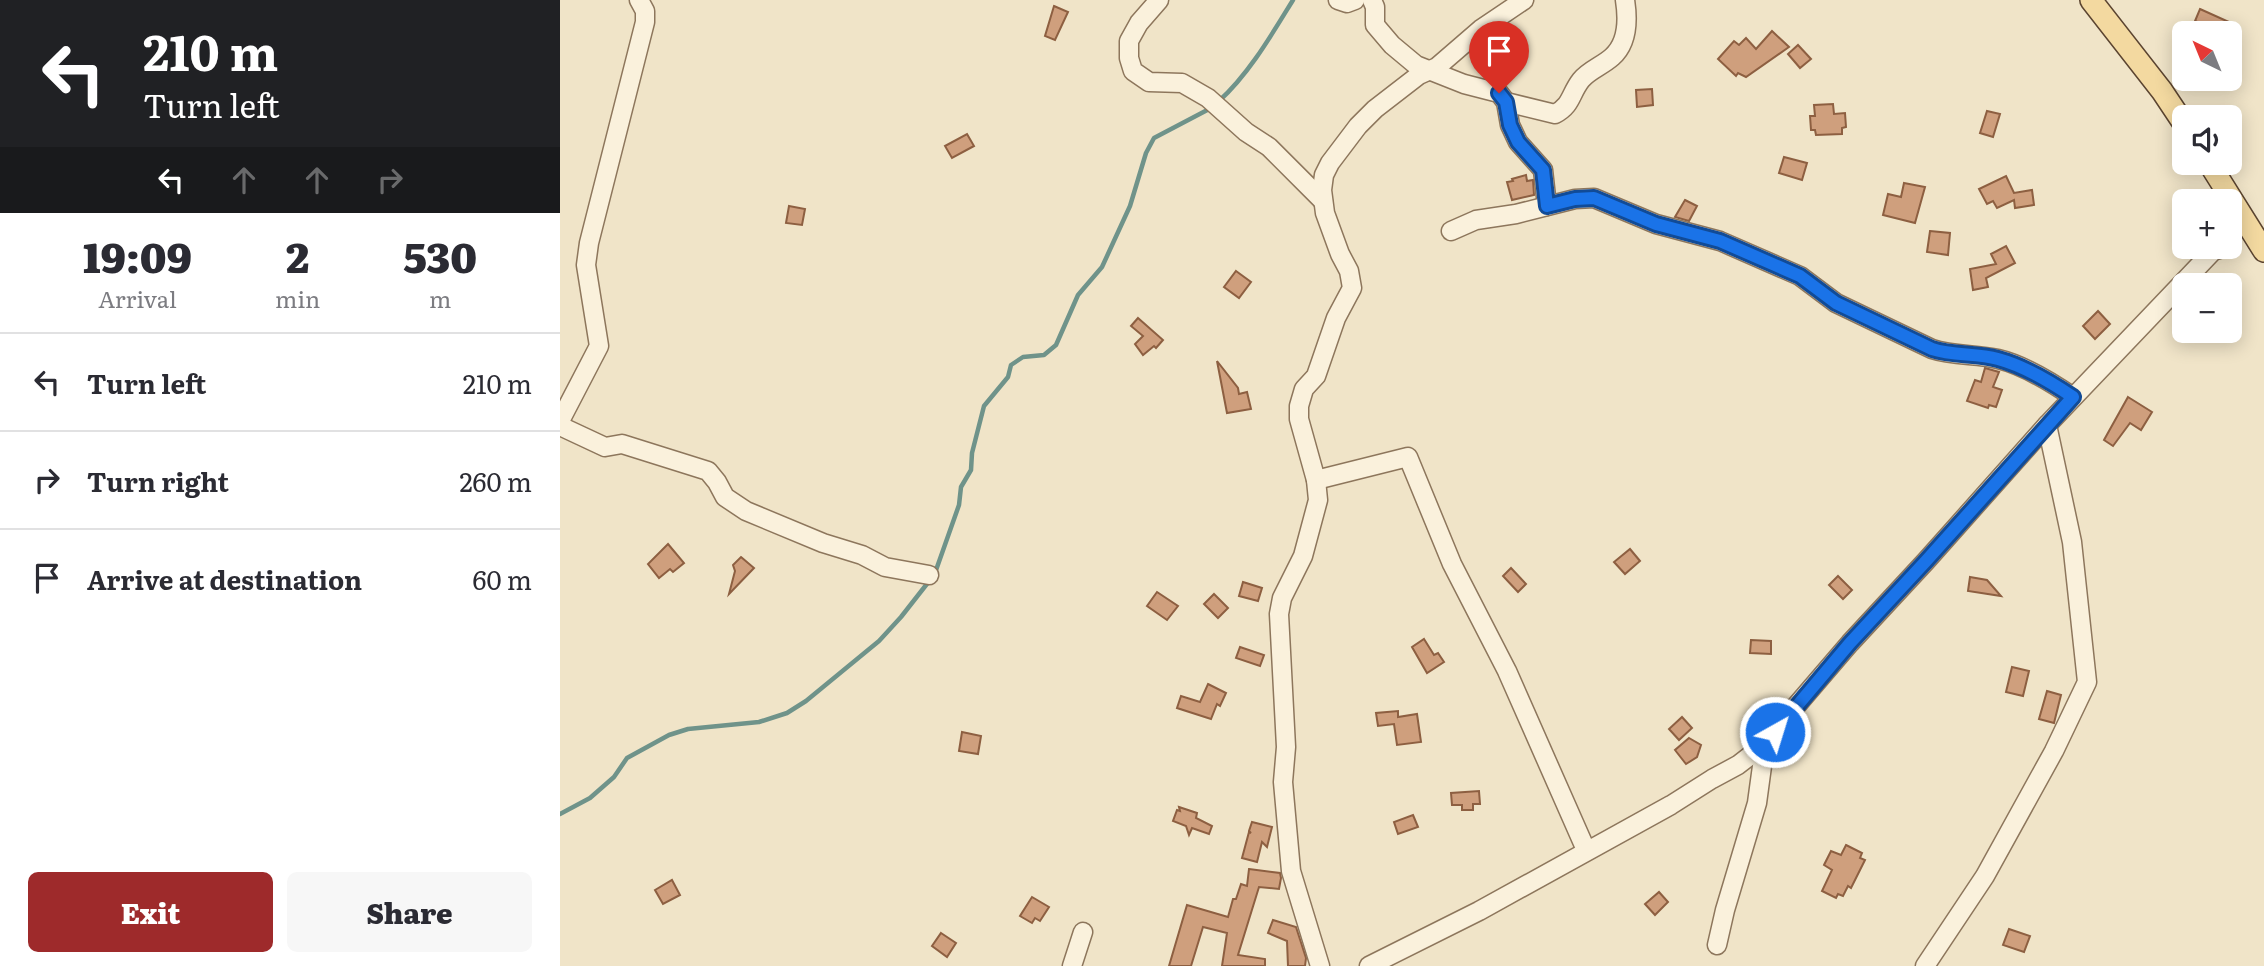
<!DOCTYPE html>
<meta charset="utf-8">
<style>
:root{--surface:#fff;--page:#f7f7f7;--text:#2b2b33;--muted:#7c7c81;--line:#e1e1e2;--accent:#9e2a2b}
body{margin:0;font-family:Literata,serif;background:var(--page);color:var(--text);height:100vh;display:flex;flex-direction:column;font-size:26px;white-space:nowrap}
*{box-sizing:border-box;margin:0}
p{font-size:23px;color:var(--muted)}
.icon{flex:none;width:38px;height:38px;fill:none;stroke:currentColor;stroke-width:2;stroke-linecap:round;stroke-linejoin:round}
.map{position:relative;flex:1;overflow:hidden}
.drawer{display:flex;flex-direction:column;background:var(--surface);width:560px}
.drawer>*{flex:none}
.guide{background:#202124;color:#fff;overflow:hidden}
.needle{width:46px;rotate:317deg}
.fabs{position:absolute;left:1612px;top:21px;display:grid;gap:14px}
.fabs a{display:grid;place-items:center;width:70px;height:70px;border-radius:10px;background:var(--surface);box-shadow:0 4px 18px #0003;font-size:35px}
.pin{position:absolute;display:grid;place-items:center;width:60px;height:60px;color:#fff;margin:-72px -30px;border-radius:50% 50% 50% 0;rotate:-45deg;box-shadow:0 0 7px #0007}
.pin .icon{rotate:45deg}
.me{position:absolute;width:77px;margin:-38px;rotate:39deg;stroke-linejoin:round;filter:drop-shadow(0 0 5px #0008)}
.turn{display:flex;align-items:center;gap:24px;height:147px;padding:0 28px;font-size:32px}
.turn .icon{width:91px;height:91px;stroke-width:2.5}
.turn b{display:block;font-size:49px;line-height:60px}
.lanes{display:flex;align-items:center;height:66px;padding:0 28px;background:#0003;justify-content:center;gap:35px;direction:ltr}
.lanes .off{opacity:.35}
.eta{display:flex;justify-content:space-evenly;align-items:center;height:119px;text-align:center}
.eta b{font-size:42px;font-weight:800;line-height:49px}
.action{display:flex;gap:14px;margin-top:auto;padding:14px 28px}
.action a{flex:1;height:80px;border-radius:10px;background:var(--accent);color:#fff;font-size:28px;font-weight:800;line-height:80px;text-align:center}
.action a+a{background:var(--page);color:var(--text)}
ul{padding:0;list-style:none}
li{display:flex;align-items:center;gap:21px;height:98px;padding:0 28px;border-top:2px solid var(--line)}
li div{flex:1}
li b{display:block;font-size:26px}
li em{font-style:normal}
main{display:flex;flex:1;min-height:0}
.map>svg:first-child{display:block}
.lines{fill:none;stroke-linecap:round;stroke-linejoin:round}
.stream{stroke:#6f938a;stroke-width:4.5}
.building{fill:#cf9f7d;stroke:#8d5f41;stroke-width:2}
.minor-casing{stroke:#8d765c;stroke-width:21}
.major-casing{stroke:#5b4430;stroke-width:24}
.minor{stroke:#faf1dc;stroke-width:18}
.major{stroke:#f3d9a0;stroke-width:21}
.route-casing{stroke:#114b97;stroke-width:18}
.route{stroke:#1a73e8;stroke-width:12}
</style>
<main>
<section class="drawer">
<div class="guide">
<div class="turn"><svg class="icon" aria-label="left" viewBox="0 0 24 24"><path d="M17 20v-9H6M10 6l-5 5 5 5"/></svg><div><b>210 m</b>Turn left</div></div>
<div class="lanes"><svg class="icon" aria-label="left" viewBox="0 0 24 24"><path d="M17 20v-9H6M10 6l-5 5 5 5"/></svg><svg class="icon off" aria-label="ahead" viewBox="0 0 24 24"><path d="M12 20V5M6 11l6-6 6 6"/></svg><svg class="icon off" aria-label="ahead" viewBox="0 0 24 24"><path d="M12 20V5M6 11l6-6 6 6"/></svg><svg class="icon off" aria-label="right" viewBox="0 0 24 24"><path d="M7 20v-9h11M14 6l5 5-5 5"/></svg></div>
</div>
<div class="eta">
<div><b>19:09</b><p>Arrival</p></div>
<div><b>2</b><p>min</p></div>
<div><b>530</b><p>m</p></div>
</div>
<ul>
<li><svg class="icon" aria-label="left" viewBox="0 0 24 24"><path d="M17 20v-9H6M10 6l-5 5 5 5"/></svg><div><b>Turn left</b></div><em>210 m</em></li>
<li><svg class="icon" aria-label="right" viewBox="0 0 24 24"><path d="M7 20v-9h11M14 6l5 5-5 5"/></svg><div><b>Turn right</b></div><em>260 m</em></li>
<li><svg class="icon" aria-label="arrive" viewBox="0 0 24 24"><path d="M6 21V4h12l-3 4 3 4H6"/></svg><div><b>Arrive at destination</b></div><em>60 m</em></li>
</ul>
<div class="action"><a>Exit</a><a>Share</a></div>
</section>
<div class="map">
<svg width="1704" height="966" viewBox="0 0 1704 966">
<rect width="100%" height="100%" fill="#f0e4c8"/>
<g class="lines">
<g class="stream">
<path d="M659,101C689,74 712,34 733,0"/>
<path d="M375,573L399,505L401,487L411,470L412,453L424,406L448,377L451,365L463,357L484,355L496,345L518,295L542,267L570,206L586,153L594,138L653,107"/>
<path d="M0,814L30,798L54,777L67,758L109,735L128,729L199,722L227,713L246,701L319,641L341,617L370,580"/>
</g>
</g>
<g class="building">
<path d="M494,6L508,12L495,40L485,36Z"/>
<path d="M1640,9L1669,22L1664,33L1635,21Z"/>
<path d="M1212,31L1229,47L1186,77L1178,73L1176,76L1158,59L1174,41L1179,45L1186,38L1196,49Z"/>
<path d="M1238,45L1251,59L1240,68L1228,54Z"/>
<path d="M1092,89L1093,105L1077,107L1076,90Z"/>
<path d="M1273,104L1274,114L1285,113L1286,127L1282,128V134L1256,135L1255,130H1251L1250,116H1255L1254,105Z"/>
<path d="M1427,111L1440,114L1433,137L1420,133Z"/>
<path d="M407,134L414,146L392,158L385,146Z"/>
<path d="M1224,157L1247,163L1242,180L1219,173Z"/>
<path d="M966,175L967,181L973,180L974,195L952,200L947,182L953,181L952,179Z"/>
<path d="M1446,176L1454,193L1472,190L1474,205L1455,208L1454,200L1437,208L1433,201L1427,204L1419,189Z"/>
<path d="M1344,183L1365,187L1355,223L1323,215L1328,194L1341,197Z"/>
<path d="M1125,200L1137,206L1129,221L1115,217Z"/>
<path d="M229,206L245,209L242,225L226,223Z"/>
<path d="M1370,231L1390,233L1388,255L1367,252Z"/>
<path d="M1446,246L1455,263L1426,278L1428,287L1413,290L1410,269L1436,264L1431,254Z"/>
<path d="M676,271L691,282L679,298L664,287Z"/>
<path d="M1538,311L1550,324L1535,339L1523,326Z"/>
<path d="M578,318L603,340L596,348L594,346L583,355L575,344L583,336L571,326Z"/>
<path d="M657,361L678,388L679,394L687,392L691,409L667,413Z"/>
<path d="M1425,368L1439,372L1433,387L1442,390L1436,407L1429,405L1428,408L1407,401L1415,380L1421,382Z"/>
<path d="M1568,397L1592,412L1581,430L1570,423L1553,446L1544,440Z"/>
<path d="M108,544L124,563L113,572L110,569L99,578L88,564Z"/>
<path d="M1070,549L1080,561L1065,574L1054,562Z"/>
<path d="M181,557L194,568L169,594L175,571L173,565Z"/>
<path d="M951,568L966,584L958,592L943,576Z"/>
<path d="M1278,576L1292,590L1283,599L1269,585Z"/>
<path d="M1410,577L1427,580L1441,596L1408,591Z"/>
<path d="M683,582L702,588L698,601L679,596Z"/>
<path d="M597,592L618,606L607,620L587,606Z"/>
<path d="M654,594L668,608L658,618L644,604Z"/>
<path d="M864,639L874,655L878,653L884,662L867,673L852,647Z"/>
<path d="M1191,640L1211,641V654L1190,653Z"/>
<path d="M680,647L704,655L700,666L676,658Z"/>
<path d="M1452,667L1469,671L1463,696L1446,692Z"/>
<path d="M648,684L666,693L660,706L657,704L651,719L617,708L621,696L640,702Z"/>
<path d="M1487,691L1501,695L1494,723L1479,719Z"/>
<path d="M838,711V717L857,714L861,742L837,745L834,724L818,726L816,713Z"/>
<path d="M1122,717L1132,728L1119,740L1109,729Z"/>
<path d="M402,732L421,736L418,754L399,751Z"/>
<path d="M1129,738L1141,745L1137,757L1126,764L1115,750Z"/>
<path d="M919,791L920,804H913V810H902V805H892L891,793Z"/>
<path d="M619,807L637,813L636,818L652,826L649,834L632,828L629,835L626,826L613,821L617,810L620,811Z"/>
<path d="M853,815L858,827L838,834L834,822Z"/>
<path d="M692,822L712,827L707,847L702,842L697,862L682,858L689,832L691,833L689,831Z"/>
<path d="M1286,845L1302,853L1300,858L1305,860L1291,888L1288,886L1283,896L1278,894L1276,898L1262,891L1272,870L1264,865L1271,851L1281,855Z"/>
<path d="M689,869L720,873L721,878L719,889L699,887L678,955L705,959V966H662L667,933L643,927L631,966H609L627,905L668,917L673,899H676L681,884L687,886Z"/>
<path d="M112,880L120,895L103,904L95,890Z"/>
<path d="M1099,892L1108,902L1095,915L1085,904Z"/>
<path d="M472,897L489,907L480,921L475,918L472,923L460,916Z"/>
<path d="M713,920L736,927L746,958L745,966H728L727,941L708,933Z"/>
<path d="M1449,929L1470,936L1464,952L1443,945Z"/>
<path d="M381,933L396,943L387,957L372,946Z"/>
</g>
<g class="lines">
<g class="minor-casing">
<g id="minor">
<path d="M599,0L579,23L569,41V58L573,71L589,82L622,83L648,98L686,132L709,147L763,201"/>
<path d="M778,0L787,3L795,0"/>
<path d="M812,0L815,7V25L832,45L856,65L904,84L939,93L946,102L950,125L958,142L983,170L987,206"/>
<path d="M946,102L995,114C1012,105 1010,94 1021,80C1029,70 1042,66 1052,57C1068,43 1068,19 1065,0"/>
<path d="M891,231L916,220L956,214L1015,199L1034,198L1096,224L1160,241L1240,276L1276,303L1372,349C1393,356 1416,354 1438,359C1464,365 1491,382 1513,397"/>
<path d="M0,421L39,346L26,265L29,243L85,22V11L79,0"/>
<path d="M0,426L45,447L62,444L148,471L157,482L165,497L186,511L263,543L302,555L325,567L369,575"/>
<path d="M756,480L848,457L892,564L947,671L1026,850"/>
<path d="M1157,945L1165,910L1197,803L1205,744"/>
<path d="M512,966L523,932"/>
<path d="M760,966L731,871L723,782L726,747L719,614L722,598L743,556L758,500L756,480L739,419V406L744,389L756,376L776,318L792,288L789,271L780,254L765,213L762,190L764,175L770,163L798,126L815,109L859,75L877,67L921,29L964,0"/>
<path d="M809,966L919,911L1111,805L1152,779L1178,765L1200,748L1290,643L1366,561L1487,425L1653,251L1666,247"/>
<path d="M1365,966L1425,876L1494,751L1527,682L1512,542L1487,425"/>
</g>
</g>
<g class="major-casing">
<g id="major">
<path d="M1531,0L1602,91L1624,124"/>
<path d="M1649,163L1704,251"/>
</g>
</g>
<use href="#minor" class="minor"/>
<use href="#major" class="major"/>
</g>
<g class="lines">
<g class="route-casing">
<path id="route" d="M939,93L946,102L950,125L958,142L983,170L987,206L1015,199L1034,198L1096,224L1160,241L1240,276L1276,303L1372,349C1393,356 1416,353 1438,359C1464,366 1491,382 1513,397L1366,561L1290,643L1215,732"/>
</g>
<use href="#route" class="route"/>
</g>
</svg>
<div class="fabs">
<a><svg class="needle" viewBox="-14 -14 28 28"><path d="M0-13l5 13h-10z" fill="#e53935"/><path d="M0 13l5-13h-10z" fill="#7c7c81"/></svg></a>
<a><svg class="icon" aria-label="sound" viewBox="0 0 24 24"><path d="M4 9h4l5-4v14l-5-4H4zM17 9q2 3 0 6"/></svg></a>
<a>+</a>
<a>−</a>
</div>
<div class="pin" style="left:939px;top:93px;background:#d93025"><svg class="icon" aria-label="arrive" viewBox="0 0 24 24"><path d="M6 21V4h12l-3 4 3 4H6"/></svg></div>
<svg class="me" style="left:1215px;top:732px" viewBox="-20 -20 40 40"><circle r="17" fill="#1a73e8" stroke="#fff" stroke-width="3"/><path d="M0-11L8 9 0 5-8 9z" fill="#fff"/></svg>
</div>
</main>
